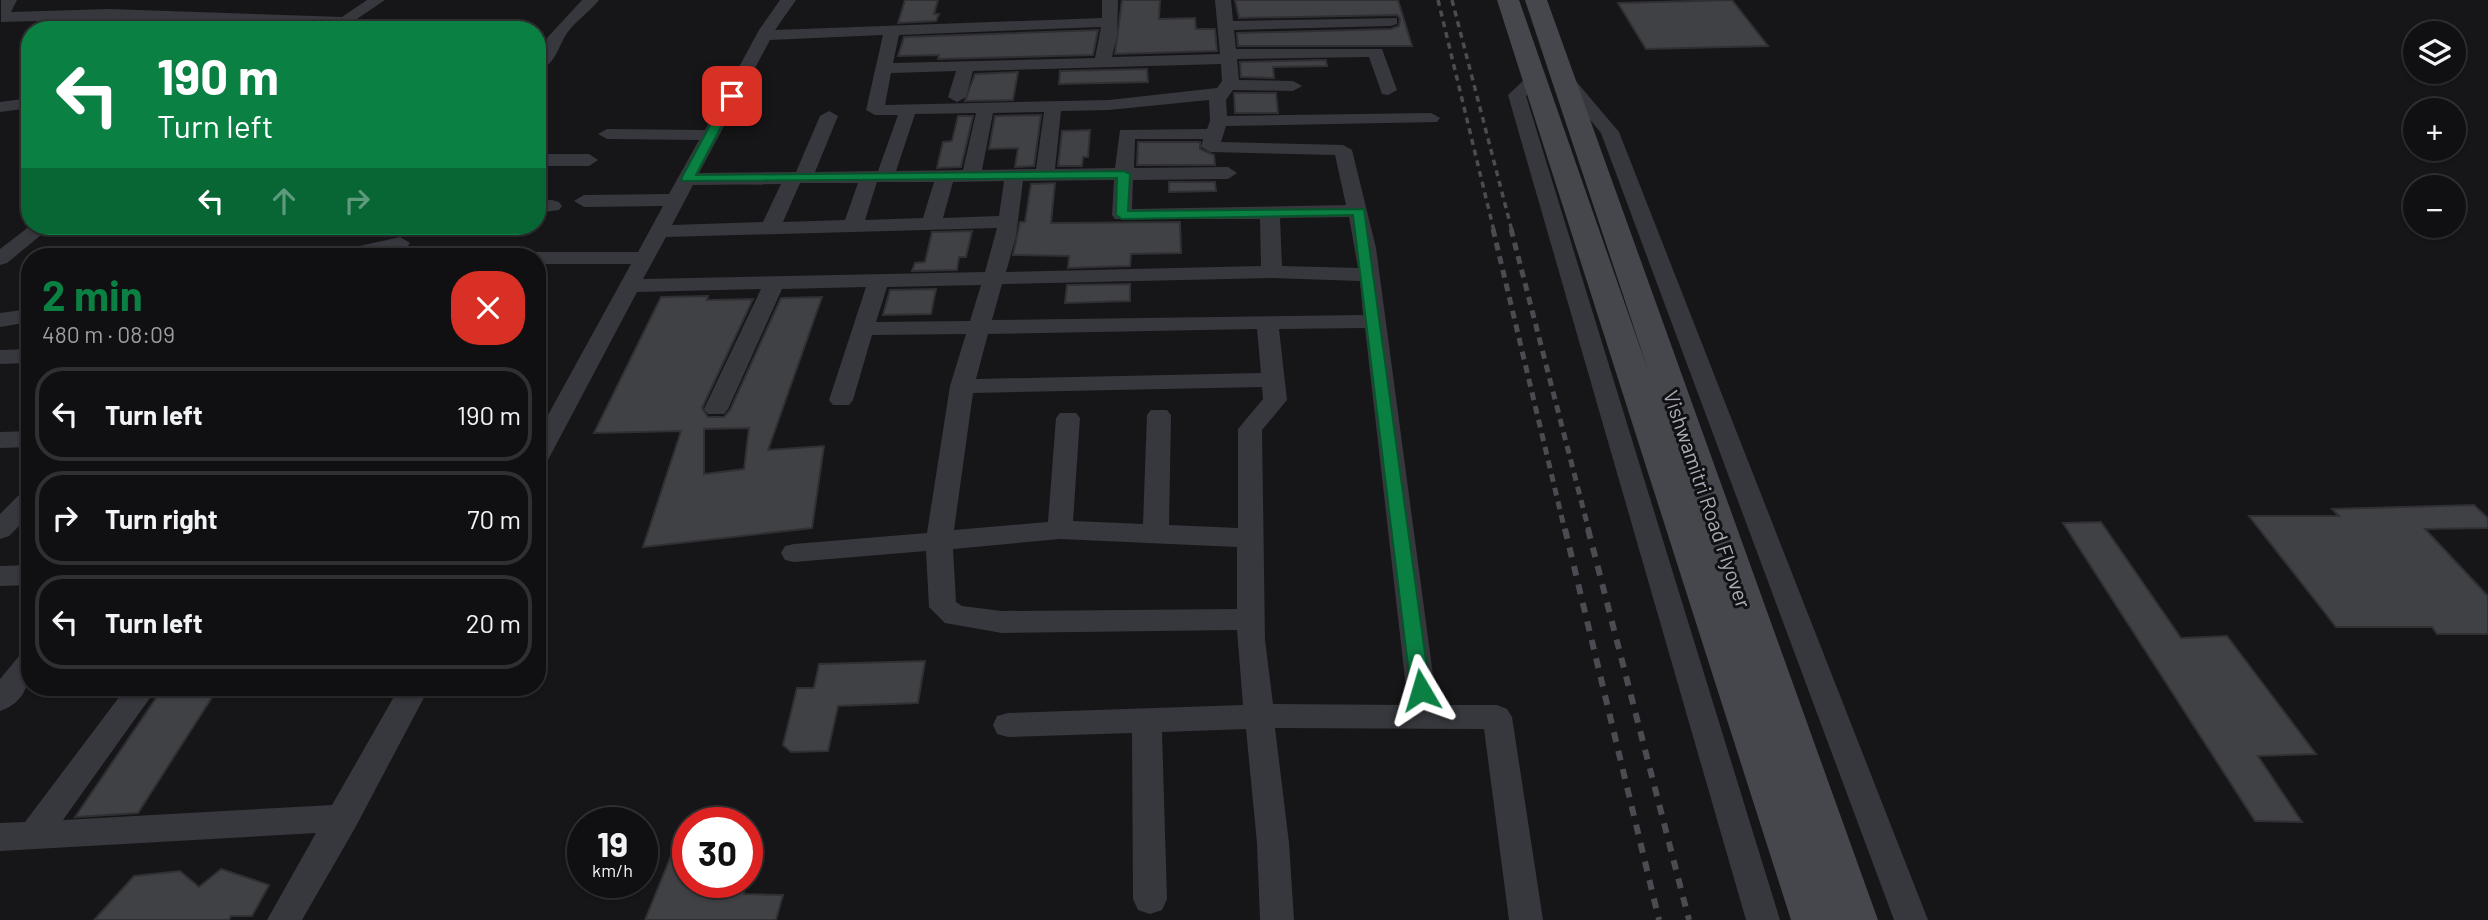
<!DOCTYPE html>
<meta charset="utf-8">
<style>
:root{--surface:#101012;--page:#19191b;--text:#f1f3f6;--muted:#9c9d9f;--line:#303032;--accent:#0b8043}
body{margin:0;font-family:Barlow,sans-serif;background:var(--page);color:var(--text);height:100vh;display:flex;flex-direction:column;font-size:26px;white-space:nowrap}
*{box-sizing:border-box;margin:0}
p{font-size:23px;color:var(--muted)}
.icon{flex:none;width:38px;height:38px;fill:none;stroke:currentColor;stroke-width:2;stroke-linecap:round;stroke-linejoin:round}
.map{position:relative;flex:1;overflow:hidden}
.panel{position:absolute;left:21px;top:248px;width:525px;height:448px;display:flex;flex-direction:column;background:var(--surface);border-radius:28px;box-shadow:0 2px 5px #0004,0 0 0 2px var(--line)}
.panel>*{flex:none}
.hud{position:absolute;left:21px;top:21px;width:525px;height:214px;border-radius:28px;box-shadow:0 2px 5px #0004,0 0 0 2px var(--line);background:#0b8043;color:#fff;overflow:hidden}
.controls{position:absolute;left:2403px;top:21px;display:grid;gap:14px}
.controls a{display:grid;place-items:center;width:63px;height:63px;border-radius:50%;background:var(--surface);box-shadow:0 2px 5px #0004,0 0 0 2px var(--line);font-size:35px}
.speed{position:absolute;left:567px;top:807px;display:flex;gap:14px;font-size:35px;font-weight:700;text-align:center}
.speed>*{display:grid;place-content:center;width:91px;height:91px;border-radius:50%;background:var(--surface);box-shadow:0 2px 5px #0004,0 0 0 2px var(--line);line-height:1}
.speed small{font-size:18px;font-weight:400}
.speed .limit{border:10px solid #d22;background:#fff;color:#111}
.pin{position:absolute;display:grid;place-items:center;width:60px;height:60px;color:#fff;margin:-30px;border-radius:14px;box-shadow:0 4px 10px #0006}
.me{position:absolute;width:77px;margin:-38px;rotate:353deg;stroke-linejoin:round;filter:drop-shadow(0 0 5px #0008)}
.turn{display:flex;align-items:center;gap:24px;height:147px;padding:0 21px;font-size:32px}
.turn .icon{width:91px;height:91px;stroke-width:2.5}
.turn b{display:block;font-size:49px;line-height:60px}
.lanes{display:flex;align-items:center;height:66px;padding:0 21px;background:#0003;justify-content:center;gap:35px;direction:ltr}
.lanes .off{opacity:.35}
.round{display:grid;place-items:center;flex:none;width:74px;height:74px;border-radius:28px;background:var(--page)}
.summary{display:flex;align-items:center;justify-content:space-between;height:119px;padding:0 21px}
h1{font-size:42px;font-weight:700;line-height:52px;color:var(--accent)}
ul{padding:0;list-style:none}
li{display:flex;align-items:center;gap:21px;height:94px;margin:0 14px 10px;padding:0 7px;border:4px solid var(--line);border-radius:28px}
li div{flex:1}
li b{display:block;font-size:26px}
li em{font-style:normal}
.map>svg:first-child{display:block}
.building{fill:#404145;stroke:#303034;stroke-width:2;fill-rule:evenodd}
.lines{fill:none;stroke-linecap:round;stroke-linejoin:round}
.minor{fill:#37383d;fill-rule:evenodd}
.secondary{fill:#45474d;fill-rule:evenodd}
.rail-far2{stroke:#4a4c52;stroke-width:3.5;stroke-dasharray:6 5;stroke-linecap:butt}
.rail-far1{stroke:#4a4c52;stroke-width:5;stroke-dasharray:8 6;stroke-linecap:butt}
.rail{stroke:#4a4c52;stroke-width:6;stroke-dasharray:10 9;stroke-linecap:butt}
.route{fill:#0b8043;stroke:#07532c;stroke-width:2}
.labels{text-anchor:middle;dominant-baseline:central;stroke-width:6;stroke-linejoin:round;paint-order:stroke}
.street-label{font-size:21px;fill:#a8adb8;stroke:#111113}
</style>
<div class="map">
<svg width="2488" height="920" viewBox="0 0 2488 920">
<rect width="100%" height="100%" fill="#161618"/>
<g class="building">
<path d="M905,0H938L934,14H939L936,21L898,23Z"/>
<path d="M1122,0H1160L1159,19L1195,18L1196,29H1215L1217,51L1115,54Z"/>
<path d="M1235,0H1398L1412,46H1238L1237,33L1391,29L1399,26L1400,18L1397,15L1239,18Z"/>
<path d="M1732,0L1768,46L1646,49L1618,3Z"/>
<path d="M1098,30L1093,55L938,59L939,55L898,56L904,37Z"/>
<path d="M1326,60L1327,66L1273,67L1274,78L1241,77L1240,62Z"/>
<path d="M1147,69L1148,82L1059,84L1060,71Z"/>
<path d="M1018,72L1013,100L965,101L975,74Z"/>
<path d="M1234,93H1276L1278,113H1235Z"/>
<path d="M1041,115L1034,166L1015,167L1018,148L989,149L995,116Z"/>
<path d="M958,116H973L961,167L937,168L943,142L952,141Z"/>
<path d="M1090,130L1088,157H1083L1082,166H1058L1062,131Z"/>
<path d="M1138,142H1200V149L1214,155L1215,165H1137Z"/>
<path d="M1169,182H1215L1216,191L1169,192Z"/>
<path d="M1055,183L1051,223L1180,222L1181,253L1131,254L1130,266L1068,268L1069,256L1013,255L1020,222H1025L1031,184Z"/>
<path d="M972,231L966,257H959L957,270L912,271L915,263L925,262L932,232Z"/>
<path d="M1130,284V301L1065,303L1067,285Z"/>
<path d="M936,289L931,314L883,315L890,290Z"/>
<path d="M708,296L707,300L753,299L702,408L708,417H724L730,410L781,298L822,297L768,450L824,446L812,528L643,547L681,431L594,433L661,297ZM749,428L744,469L704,474V429Z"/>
<path d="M2474,505L2488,518V528L2425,529L2488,596V634H2437L2432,627H2336L2249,516H2339L2332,509Z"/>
<path d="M2101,522L2181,638L2227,636L2316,754L2258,756L2302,822L2255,821L2063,523Z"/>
<path d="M925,661L918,703L838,706L828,751L791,752L783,745L797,688H814L819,664Z"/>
<path d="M163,688H218L138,813L75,817Z"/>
<path d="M671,856H688V882H746L744,894L783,895L776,920H645Z"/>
<path d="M221,869L269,885L252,916H231L229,920H94L134,876L180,871L199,887Z"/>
</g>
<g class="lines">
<g class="minor">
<path d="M1,0H17L11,12L109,9L342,17L367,0H385L345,27L109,19L1,22Z"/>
<path d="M582,0H599C589,13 571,24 564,38C558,49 553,67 537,71V56L547,45V38Z"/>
<path d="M780,0H796L775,30L1102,18V0H1118L1117,36L1112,57L1220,54L1215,0H1231L1233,21L1397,18V24L1391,26L1234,30L1236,49H1382L1397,90L1388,95L1382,94L1369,57L1237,59L1239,80L1293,81L1302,86L1293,91L1233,90L1226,100L1227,116L1431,113L1440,118L1437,122L1226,126L1221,142L1343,145L1352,150L1376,248L1437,705H1497L1507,709L1512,717L1543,920H1509L1484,729L1275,728L1289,843L1294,920H1260L1257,843L1246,729L1162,732L1167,899L1162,910L1150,914L1138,910L1133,899L1132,733L1008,737L997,734L993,725L997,716L1008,713L1243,705L1237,630L1002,633L945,623L929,607L926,551L794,562L785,560L781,553L785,546L794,544L927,533L950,386L966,334L872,335L853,400L849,405H833L829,400L866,287L782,289L728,409L724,414H708L704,409L761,289L637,292L549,458L546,464L537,466V435L631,264H537V257H527L537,252H638L663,206L584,207L574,201L584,195L669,194L699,140L607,139L598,134L607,129L705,130L759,30ZM1101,27L1095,58L893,63L899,35ZM883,35L866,110L875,115H898L878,171L815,172L838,116L829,111L820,116L796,172L699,173L770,40ZM1221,64L1222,81L1217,88L1109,100L885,105L891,73L956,71L948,97L957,102L966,97L973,71ZM1209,100L1210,121L1207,129L1120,130L1115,168L1055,169L1061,111L1109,110ZM1044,112L1036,169L982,170L993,113ZM976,113L963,170L896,171L915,114ZM1135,139H1203L1201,147L1210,152L1335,155L1346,205L1132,209L1133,180L1228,179L1237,173L1228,167L1134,168ZM1114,180L1112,215L1115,219H1260L1261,266L1006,272L1016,236L1023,181ZM1004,181L999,216L943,218L953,182ZM877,182H934L923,218L865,220ZM800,183H858L845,220L783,222ZM781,184L763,222L672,225L693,185ZM1349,217L1358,268L1282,266L1280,218ZM997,228L985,272L643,279L666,237ZM1272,278L1360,281L1363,315L992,320L1002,284ZM981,285L970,321L876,322L887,287ZM1365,328L1408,705L1273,704L1265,640L1262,430L1287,400L1279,329ZM1257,329L1261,373L976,379L988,334ZM1262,387L1263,399L1238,429V528L1169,525L1171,415L1167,410H1151L1147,415L1143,524L1073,521L1080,418L1076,413H1060L1056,418L1048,522L954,530L973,393ZM1060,539L1237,547V609L1002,611L962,606L956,602L953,549Z"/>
<path d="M1564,73L1570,74L1619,132L1928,920H1894L1601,133L1556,78Z"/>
<path d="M1534,75L1542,80L1526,96L1780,920H1746L1508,95L1528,76Z"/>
<path d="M30,98V108L0,112V102Z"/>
<path d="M537,154H589L598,160L589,166H537Z"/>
<path d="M552,200L559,202L562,206L559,210L537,213V201Z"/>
<path d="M30,226H52L7,263L0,265V249Z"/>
<path d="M400,237L410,243L407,247L362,257H325L328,253Z"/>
<path d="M30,309V322L0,327V313Z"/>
<path d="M30,349V363L0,364V350Z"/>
<path d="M30,431V447L0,448V432Z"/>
<path d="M30,490V515L9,536L0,539V514L21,493Z"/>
<path d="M30,565V585L0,586V566Z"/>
<path d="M30,652C30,678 29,701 0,711V679L20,655Z"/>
<path d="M126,688H157L63,820L332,805L399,688H429L355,828L302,920H267L316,833L0,851V823L25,822Z"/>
</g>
<path class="secondary" d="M1497,0H1519L1648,370L1525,0H1547L1878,920H1791Z"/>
<g class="rail-far2">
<path d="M1438,0L1494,231"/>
<path d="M1452,0L1512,231"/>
</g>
<g class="rail-far1">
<path d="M1493,229L1565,531"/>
<path d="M1511,229L1589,531"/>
</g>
<g class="rail">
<path d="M1565,529L1659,920"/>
<path d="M1588,529L1689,920"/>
</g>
</g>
<path class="route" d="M732,93L737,96L696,175L1124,171L1130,174L1128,211L1364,209L1430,690L1428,695L1421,697L1411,690L1353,215L1122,219L1116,215L1117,178L683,181L681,179L726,96Z"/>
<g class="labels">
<g class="street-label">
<text transform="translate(1708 499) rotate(71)">Vishwamitri Road Flyover</text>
</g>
</g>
</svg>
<div class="controls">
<a><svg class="icon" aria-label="layers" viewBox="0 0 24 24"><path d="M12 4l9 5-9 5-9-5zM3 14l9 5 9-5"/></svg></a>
<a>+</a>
<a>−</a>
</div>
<div class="speed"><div>19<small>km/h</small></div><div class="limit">30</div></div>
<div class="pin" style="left:732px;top:96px;background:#d93025"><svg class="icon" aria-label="arrive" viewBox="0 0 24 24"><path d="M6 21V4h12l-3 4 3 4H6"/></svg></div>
<svg class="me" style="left:1421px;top:690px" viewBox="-20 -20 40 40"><path d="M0-17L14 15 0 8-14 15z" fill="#0b8043" stroke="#fff" stroke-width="4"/></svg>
<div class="hud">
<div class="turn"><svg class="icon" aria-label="left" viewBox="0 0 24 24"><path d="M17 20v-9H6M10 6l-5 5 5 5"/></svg><div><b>190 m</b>Turn left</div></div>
<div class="lanes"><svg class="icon" aria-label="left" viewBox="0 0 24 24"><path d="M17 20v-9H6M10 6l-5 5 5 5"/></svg><svg class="icon off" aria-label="ahead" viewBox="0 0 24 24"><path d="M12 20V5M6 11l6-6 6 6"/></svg><svg class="icon off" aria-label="right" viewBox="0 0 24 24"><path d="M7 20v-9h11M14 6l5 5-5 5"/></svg></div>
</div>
<section class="panel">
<div class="summary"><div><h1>2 min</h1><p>480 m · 08:09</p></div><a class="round" style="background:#d93025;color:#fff"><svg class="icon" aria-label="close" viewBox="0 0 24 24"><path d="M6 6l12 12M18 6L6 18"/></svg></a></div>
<ul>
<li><svg class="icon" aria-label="left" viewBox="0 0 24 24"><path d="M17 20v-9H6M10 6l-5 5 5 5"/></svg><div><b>Turn left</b></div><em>190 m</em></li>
<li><svg class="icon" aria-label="right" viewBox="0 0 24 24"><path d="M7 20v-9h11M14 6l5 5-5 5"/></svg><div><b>Turn right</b></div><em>70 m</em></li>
<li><svg class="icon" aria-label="left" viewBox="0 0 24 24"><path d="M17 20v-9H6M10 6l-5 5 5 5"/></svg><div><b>Turn left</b></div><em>20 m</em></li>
</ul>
</section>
</div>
